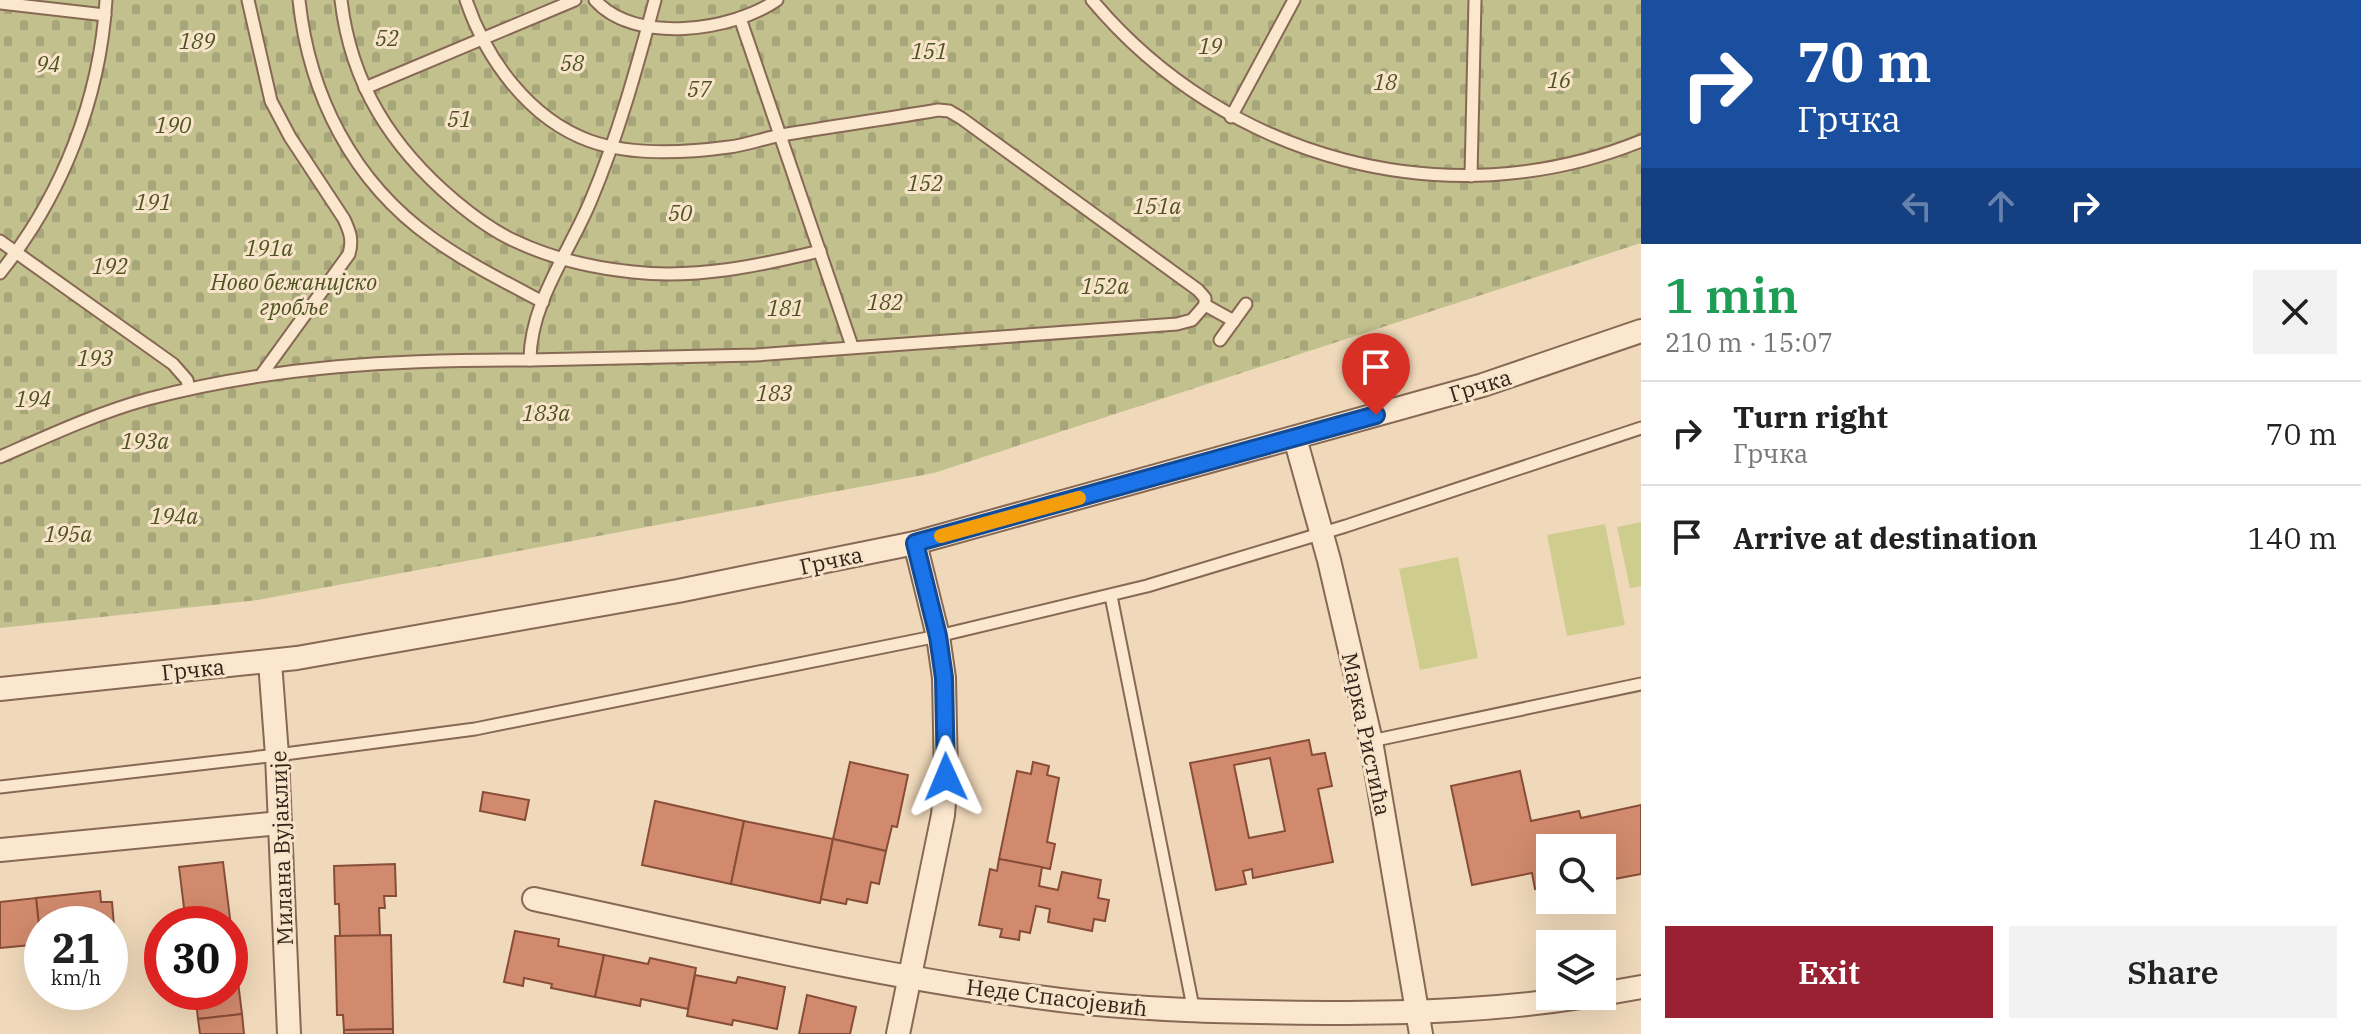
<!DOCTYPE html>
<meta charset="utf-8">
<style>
:root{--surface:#fff;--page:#f2f2f2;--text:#222;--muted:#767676;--line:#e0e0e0;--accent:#9a2131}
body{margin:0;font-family:"IBM Plex Serif",serif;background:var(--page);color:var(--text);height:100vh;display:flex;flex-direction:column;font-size:30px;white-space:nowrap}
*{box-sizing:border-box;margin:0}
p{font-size:26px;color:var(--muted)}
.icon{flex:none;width:44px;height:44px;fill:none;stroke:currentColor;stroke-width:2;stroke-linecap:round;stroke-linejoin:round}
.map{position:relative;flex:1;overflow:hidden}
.drawer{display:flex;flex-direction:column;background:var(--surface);width:720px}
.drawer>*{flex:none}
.top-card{background:#1a4fa0;color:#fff;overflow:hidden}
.buttons{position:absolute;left:1536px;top:834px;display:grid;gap:16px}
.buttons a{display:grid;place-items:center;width:80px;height:80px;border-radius:0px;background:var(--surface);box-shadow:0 8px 32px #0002;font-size:40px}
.speed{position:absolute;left:24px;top:906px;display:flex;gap:16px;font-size:40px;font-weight:700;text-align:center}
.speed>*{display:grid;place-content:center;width:104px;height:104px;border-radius:50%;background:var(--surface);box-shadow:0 8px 32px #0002;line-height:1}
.speed small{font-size:20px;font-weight:400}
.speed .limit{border:12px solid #d22;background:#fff;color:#111}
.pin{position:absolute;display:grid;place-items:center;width:68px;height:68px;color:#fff;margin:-82px -34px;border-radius:50% 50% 50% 0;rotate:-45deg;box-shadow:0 0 8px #0007}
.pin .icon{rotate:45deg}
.me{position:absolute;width:88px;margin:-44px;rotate:359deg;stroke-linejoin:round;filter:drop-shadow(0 0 6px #0008)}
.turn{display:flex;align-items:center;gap:28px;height:168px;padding:0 24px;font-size:36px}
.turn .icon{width:104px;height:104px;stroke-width:2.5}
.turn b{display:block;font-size:56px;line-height:68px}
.lanes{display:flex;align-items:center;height:76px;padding:0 24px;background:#0003;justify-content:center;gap:40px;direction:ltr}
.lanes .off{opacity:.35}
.round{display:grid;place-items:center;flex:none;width:84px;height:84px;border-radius:0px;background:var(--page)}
.headline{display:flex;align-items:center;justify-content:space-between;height:136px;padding:0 24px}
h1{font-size:48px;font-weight:600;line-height:60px;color:#1e9e55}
.action{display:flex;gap:16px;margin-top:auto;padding:16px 24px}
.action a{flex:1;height:92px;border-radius:0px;background:var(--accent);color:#fff;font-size:32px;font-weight:600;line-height:92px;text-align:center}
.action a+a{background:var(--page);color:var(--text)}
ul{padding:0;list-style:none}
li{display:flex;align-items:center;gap:24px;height:104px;padding:0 24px;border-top:2px solid var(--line)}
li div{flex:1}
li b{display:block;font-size:30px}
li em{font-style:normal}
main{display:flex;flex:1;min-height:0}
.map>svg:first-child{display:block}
.green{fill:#cecd8e}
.cemetery{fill:url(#cemetery-stones)}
.building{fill:#d18a6d;stroke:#884d38;stroke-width:2;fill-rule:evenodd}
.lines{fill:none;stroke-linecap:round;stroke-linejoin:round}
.lane-casing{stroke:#876854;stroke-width:15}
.street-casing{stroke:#876854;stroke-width:26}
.lane{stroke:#fbe7cd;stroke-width:11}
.street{stroke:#fbe7cd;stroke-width:22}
.route-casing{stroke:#114b97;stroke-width:20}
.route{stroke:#1a73e8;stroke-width:14}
.slow{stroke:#f59e0b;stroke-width:14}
.labels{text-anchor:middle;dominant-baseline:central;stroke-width:6;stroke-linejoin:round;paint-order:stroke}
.park-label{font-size:22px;font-style:italic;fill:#4d531f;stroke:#f7e4ca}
.street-label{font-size:22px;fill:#35231a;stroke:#f7e4ca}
</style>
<main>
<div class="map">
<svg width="1641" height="1034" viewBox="0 0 1641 1034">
<defs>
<pattern id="cemetery-stones" width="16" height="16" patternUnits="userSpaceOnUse" patternTransform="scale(2)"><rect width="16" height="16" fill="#c2c18e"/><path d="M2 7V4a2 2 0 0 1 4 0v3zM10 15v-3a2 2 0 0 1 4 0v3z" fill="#a7a67a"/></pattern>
</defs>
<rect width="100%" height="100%" fill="#f0d9ba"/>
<g class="green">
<path d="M1641,522V586L1630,588L1617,527Z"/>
<path d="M1605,524L1625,625L1567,636L1547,535Z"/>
<path d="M1458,557L1478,658L1420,670L1399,569Z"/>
</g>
<path class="cemetery" d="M0,0H1641V243L934,473L258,600L0,628Z"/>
<g class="building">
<path d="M1309,740L1312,755L1325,753L1332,786L1318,789L1333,862L1253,878L1252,869L1243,871L1246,884L1216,890L1190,763ZM1270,758L1285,831L1249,838L1234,765Z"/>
<path d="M850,762L908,775L897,827L892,826L886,851L833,839Z"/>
<path d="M1033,762L1049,766L1047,775L1059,778L1047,842L1055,844L1050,869L999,859L1017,771L1031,774Z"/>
<path d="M1520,771L1531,821L1579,811L1581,818L1641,805V874L1614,879L1612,873L1602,875V848H1550V886L1535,889L1532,873L1472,885L1451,786Z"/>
<path d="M483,792L529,800L525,820L480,811Z"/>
<path d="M655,801L744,821L731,884L642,865Z"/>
<path d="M744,821L833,839L820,903L731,884Z"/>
<path d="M833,839L886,851L879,884L871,882L867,903L847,899L846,904L821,899Z"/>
<path d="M999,859L1042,867L1039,886L1058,890L1062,872L1101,880L1098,898L1109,900L1105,921L1094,919L1092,931L1048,922L1050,909L1036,906L1030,933L1020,931L1019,940L1000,937L1002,929L979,925L990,869L997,871Z"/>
<path d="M223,862L233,942H230V924H186L179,867Z"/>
<path d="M395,864L396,896H384L385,908H379L380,936H340L339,904H335L334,866Z"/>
<path d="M100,891L101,902H112L115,937H110V924H42L41,944L36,898Z"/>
<path d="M36,898L41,944L0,948V902Z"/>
<path d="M515,931L559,939L558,946L604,955L595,997L551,988L552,984L524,978L523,986L504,982Z"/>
<path d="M391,935L393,1029L344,1030L343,1015H337L335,936Z"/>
<path d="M230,942H233L242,1014L198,1019L195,992H230Z"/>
<path d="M604,955L648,964L650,958L696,968L688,1009L641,999L640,1006L595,997Z"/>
<path d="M695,975L736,983L738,977L785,987L777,1029L733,1020L732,1025L687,1016Z"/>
<path d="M807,995L856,1007L850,1034H799Z"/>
<path d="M242,1014L244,1034H200L198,1019Z"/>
<path d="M393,1029V1034H344V1030Z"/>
</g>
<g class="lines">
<g class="lane-casing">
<g id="lane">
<path d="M248,0L271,101L290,137L344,219C350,232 353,240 349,254L262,374"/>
<path d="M299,0C309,95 353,182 432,238C467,263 505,282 543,302"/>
<path d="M341,0C351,84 391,147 455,201C474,217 493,231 515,241C551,258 594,268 633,272C696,279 758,266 820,251"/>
<path d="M466,0C486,59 529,119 590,141C632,156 685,153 729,147C747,145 764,138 782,135C834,126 886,119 938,110L949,111L961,118L1198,290L1205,298V305L1234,321"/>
<path d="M595,0C635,45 732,31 777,0"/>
<path d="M655,0C637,67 618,136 591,200C570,251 530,303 530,360L756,355L1177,324L1192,320L1205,305"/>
<path d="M1092,0C1225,159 1447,220 1641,141"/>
<path d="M0,3L105,15"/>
<path d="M740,18L852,346"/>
<path d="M365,88L575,0"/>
<path d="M1231,117L1294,0"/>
<path d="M1471,176L1475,0"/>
<path d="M0,241L173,364L187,380L189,389"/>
<path d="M0,273C62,196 100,99 106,0"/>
<path d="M1220,340L1246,304"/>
<path d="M0,457C48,436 97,413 148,399C273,366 400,359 530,360"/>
<path d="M1111,596L1194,1012"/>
<path d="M1371,741L1641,684"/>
<path d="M0,787L277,755L475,729L938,636L1147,586L1346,526L1641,428"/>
</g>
</g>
<g class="street-casing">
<g id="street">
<path d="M1295,438L1329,560L1371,741L1421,1034"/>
<path d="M270,662L277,755L289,1034"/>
<path d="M0,689L297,658L678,591L915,543L1483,385L1641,331"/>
<path d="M0,850L280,823"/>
<path d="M534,899C703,935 873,976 1045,998C1139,1011 1233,1012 1328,1013C1415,1013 1502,1010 1588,996"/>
<path d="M1602,994L1641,987"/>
<path d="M898,1034L943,815L946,777L944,678L938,636L915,543"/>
</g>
</g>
<use href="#lane" class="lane"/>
<use href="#street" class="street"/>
</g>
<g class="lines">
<g class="route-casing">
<path id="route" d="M946,777L944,678L938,636L915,543L1376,415"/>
</g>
<use href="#route" class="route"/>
<path class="slow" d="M941,536L1079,498"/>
</g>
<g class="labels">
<g class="park-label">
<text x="387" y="37">52</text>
<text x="197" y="40">189</text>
<text x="1210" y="45">19</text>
<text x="929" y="50">151</text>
<text x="572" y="62">58</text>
<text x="48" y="63">94</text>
<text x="1559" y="79">16</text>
<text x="1385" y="81">18</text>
<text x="699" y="88">57</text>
<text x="459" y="118">51</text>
<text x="173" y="124">190</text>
<text x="925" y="182">152</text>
<text x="153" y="201">191</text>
<text x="1157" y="205">151a</text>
<text x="680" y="212">50</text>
<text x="269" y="247">191a</text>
<text x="110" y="265">192</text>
<text x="294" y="281">Ново бежанијско<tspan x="294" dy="25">гробље</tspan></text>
<text x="1105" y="285">152a</text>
<text x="885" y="301">182</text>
<text x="785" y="307">181</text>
<text x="95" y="357">193</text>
<text x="774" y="392">183</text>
<text x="33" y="398">194</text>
<text x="546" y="412">183a</text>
<text x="145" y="440">193a</text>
<text x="174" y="515">194a</text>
<text x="68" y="533">195a</text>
</g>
<g class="street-label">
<text transform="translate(1480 385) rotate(-17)">Грчка</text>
<text transform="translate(831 560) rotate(-12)">Грчка</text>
<text transform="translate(193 669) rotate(-6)">Грчка</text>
<text transform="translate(1367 734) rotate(78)">Марка Ристића</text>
<text transform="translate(281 848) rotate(-92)">Милана Вујаклије</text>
<text transform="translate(1057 997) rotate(7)">Неде Спасојевић</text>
</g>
</g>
</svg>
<div class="buttons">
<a><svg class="icon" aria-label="search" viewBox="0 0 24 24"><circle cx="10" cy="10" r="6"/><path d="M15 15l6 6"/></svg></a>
<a><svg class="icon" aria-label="layers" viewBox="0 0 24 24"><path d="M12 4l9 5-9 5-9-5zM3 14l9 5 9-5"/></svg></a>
</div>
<div class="speed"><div>21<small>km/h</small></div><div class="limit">30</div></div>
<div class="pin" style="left:1376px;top:415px;background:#d93025"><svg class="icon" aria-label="arrive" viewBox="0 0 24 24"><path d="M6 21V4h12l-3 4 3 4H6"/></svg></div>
<svg class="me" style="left:946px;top:777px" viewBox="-20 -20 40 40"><path d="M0-17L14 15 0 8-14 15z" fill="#1a73e8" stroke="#fff" stroke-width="4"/></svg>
</div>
<section class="drawer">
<div class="top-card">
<div class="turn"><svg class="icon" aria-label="right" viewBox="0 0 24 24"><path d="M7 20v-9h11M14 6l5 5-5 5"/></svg><div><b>70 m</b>Грчка</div></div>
<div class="lanes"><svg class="icon off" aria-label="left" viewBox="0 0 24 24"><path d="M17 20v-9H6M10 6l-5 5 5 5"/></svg><svg class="icon off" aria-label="ahead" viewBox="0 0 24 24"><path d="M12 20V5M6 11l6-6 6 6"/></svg><svg class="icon" aria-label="right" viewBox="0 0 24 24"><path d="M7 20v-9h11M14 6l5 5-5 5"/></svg></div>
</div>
<div class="headline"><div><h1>1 min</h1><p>210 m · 15:07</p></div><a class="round"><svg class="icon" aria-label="close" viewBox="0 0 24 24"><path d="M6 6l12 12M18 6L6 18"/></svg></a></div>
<ul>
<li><svg class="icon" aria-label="right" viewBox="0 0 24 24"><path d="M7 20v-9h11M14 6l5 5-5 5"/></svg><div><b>Turn right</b><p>Грчка</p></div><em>70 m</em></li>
<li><svg class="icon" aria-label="arrive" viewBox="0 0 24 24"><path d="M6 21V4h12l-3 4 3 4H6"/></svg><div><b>Arrive at destination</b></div><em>140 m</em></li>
</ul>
<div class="action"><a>Exit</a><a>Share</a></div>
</section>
</main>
